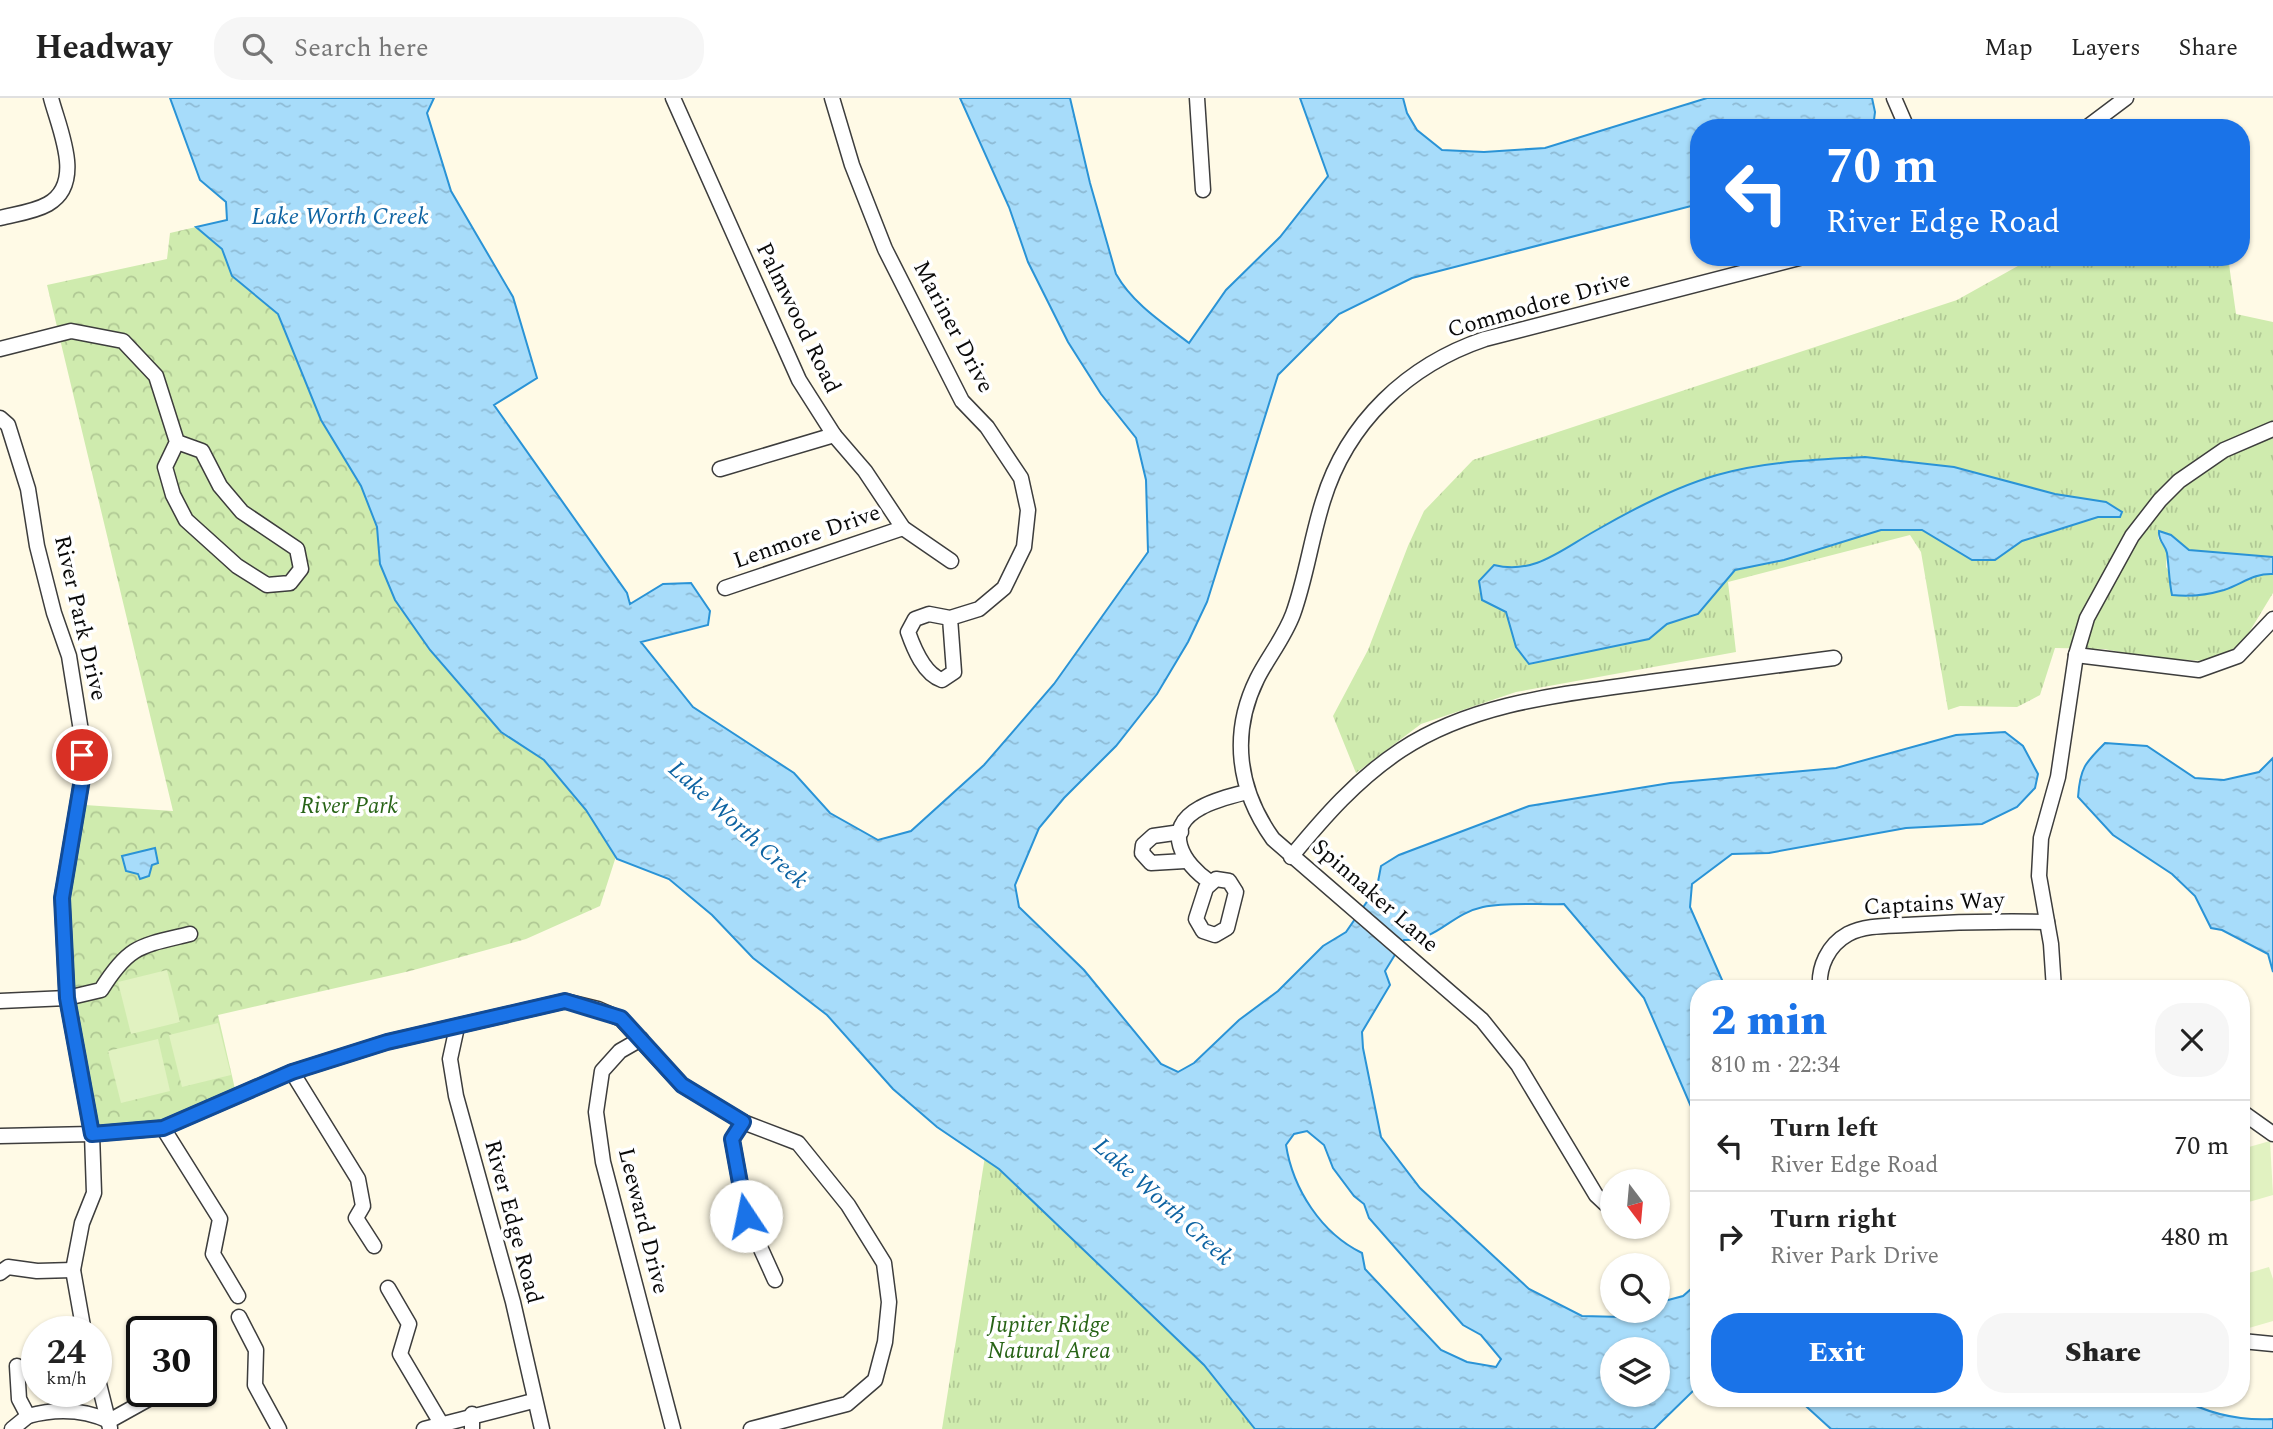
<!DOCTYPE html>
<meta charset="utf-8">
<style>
:root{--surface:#fff;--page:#f6f6f6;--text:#222;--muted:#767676;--line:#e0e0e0;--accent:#1a73e8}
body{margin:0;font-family:Spectral,serif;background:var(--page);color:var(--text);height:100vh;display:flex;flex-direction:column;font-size:26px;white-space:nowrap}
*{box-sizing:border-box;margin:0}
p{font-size:23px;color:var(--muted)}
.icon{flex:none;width:38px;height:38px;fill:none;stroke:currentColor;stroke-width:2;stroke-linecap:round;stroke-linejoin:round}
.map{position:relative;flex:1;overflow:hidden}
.panel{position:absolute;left:1690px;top:882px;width:560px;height:427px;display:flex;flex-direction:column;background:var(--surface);border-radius:28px;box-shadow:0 2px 5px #0004}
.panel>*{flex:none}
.top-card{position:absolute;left:1690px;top:21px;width:560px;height:147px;border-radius:28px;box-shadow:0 2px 5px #0004;background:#1a73e8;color:#fff;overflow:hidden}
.needle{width:46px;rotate:164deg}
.fabs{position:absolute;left:1600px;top:1071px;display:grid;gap:14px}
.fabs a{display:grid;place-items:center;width:70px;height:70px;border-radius:50%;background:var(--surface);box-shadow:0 2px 5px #0004;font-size:35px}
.speed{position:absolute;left:21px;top:1218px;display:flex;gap:14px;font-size:35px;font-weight:700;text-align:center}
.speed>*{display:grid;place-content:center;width:91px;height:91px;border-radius:50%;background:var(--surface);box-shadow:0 2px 5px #0004;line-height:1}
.speed small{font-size:18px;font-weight:400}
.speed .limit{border:4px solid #111;border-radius:10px;background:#fff;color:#111}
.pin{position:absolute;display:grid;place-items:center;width:60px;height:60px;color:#fff;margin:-30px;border:4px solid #fff;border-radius:50%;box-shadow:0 2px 7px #0007}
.me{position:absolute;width:77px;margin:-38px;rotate:349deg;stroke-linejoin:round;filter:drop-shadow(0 0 5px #0008)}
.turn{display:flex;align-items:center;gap:24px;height:147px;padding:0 21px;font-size:32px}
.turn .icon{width:91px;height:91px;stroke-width:2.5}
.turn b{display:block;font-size:49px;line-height:60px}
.round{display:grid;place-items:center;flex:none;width:74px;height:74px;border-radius:28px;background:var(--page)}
.overview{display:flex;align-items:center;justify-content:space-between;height:119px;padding:0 21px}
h1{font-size:42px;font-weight:800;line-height:52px;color:var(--accent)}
.cta{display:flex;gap:14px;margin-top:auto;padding:14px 21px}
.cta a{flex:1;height:80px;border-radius:28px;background:var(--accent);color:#fff;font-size:28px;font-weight:800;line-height:80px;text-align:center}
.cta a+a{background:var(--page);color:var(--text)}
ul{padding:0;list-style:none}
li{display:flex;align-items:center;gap:21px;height:91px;padding:0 21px;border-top:2px solid var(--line)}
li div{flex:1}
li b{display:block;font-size:26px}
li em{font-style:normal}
header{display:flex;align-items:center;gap:42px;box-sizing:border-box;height:98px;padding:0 35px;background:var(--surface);border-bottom:2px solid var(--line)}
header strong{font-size:33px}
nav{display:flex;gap:38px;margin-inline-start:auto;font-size:24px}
.search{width:490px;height:63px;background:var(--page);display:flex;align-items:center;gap:18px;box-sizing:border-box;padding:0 24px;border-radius:28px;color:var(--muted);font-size:26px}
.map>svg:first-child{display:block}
.grass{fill:url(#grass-tufts)}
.park{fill:url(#park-crowns)}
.pitch{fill:#e1f2c1}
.water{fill:url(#water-ripples);stroke:#2a93d6;stroke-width:2;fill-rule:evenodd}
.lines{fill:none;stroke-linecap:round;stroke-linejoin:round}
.minor-casing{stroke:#3d3d3d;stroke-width:17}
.minor{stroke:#fff;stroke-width:14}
.route-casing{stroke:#114b97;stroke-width:18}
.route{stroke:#1a73e8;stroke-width:12}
.labels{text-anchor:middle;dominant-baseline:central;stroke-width:7;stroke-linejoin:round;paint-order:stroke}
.street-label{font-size:23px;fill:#0a0a0a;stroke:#fff}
.park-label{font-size:23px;font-style:italic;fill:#286417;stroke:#fff}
.water-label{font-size:24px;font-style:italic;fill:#0d63a2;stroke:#fff}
</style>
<header>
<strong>Headway</strong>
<div class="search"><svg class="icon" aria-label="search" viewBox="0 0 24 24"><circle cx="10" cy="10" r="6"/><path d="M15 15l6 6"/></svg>Search here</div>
<nav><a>Map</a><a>Layers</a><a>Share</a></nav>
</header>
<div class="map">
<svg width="2273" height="1331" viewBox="0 0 2273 1331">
<defs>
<pattern id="grass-tufts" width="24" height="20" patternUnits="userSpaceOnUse" patternTransform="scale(1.75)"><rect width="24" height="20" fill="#cfebae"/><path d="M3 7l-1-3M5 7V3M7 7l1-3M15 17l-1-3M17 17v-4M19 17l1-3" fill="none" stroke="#b0c894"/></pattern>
<pattern id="park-crowns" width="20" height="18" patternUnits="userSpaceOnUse" patternTransform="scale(1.75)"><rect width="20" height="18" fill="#cfebae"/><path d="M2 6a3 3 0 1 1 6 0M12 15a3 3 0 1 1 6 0" fill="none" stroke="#b0c894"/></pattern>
<pattern id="water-ripples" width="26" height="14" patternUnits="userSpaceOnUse" patternTransform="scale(1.75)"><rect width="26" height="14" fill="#a7dcfa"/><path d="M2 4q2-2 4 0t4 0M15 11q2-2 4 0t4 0" fill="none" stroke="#8ebbd5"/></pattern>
</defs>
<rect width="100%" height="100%" fill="#fffae6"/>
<g class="grass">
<path d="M2034,159H2228L2236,216L2273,224V459L2189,452L2171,437L2158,434V440L2167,453L2166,469L2187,499L2224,492L2260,476H2273V495L2245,541L2227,556L2207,563L2153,560L2104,551L2055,550L2040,597L2017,609L1960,608L1948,612L1921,454L1910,437L1728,484L1736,554L1516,594L1421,626L1356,675L1333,618L1368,552L1408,448L1424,413L1473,362L1957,202Z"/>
<path d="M986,1052L1244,1302L1264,1331H942Z"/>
</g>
<path class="park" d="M196,129L226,149L282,215L540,648L619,749L600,808L526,841L410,873L218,917L235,991L162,1024L98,1030L75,907L69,801L85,707L173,713L47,187L167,161L170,135Z"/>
<g class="pitch">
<path d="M167,872L180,924L131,936L118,884Z"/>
<path d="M218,925L231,977L182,989L169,937Z"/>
<path d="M158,941L170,993L121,1005L108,953Z"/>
<path d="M2270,1043L2273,1097L2242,1106V1051Z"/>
<path d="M2269,1169L2273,1181V1223L2242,1232V1177Z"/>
</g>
<g class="water">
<path d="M170,0H434L427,15L451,93L513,199L537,280L494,307L627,495L630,506L663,486L691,485L710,513L708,527L641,544L693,609L794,675L830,715L878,742L911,733L984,667L1054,586L1148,454L1146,382L1136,340L1101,296L1068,244L1028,164L1009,109L960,0H1070L1090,85L1116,176C1133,206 1163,225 1189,245L1226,192L1280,139L1328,78L1300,0H1403L1407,15L1417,32L1442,52L1484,54L1545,50L1707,0H1872L1875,14L1873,30H1699V106L1412,180L1339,216L1278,277L1207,504L1188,544L1157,596L1116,648L1064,700L1039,730L1015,787L1019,809L1084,872L1161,966L1178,974L1194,965L1239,922L1278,893L1323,848L1346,834L1377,789L1381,768L1399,757L1529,708L1670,685L1836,670L1956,637L2005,634L2023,648L2038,676L2035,690L2017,709L1982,726L1906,730L1769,755L1732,756L1692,786L1690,809L1726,891H1699V1027L1644,900L1564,806C1538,807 1508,804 1483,809C1450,816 1438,843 1404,842L1385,873L1390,887L1362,934L1363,950L1381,1039L1420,1090L1529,1191L1582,1218L1623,1219L1638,1213H1657V1205L1683,1198L1699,1184V1292H1694L1654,1331H1255L1204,1267L999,1071L937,1029L893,991L827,917L753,860L712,817L669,781L617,761L586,712L544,662L501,634L430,552L395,502L380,466L377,429L361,388L321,322L278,216L232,178L222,151L196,129L227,122L226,104L200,82ZM1307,1033L1324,1047L1333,1070L1354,1098L1364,1106L1369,1120L1463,1227L1481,1237L1501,1261L1496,1269L1467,1264L1441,1252L1365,1171L1362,1155C1321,1135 1293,1091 1286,1047L1294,1036ZM1612,1251H1657V1297H1612Z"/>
<path d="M1865,359L1954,369L2055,396L2106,404L2122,414L2120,419H2098L2022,443L1995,462H1972L1922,432H1881L1784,462L1735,472L1698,516L1667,526L1649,541L1529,566L1516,549L1506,514L1482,502L1479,483L1494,467C1534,477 1561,452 1595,433C1633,411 1675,389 1717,377C1765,363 1815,362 1865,359Z"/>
<path d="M2159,433L2171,437L2189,452L2273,459V476C2254,475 2242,486 2224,492C2207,497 2189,499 2172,497C2169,483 2169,469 2167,455C2165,446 2158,443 2159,433Z"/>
<path d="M2105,645L2147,648L2195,680L2224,682L2259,674L2273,660V874L2268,856L2222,832L2211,830L2195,798L2172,776L2113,737L2078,699C2080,670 2085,665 2105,645Z"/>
<path d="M155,750L158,765L152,767L149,778L140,781L138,776L126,773L122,758Z"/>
<path d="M1797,1300H2179C2209,1316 2240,1323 2273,1321V1331H1831Z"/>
</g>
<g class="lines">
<g class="minor-casing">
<g id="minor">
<path d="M673,0L799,282L834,337L865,373L903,430L951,463"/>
<path d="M832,0L852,67L885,151L962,303L987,329L1021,380L1028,412L1024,449L1004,490L979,511L950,520L929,516L915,521L908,534C914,551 924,576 942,582L954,574L950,520"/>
<path d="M1197,0L1203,92"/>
<path d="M1894,0L1907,30"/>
<path d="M2086,30L2126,0"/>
<path d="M0,120C15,116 34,114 48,106C85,85 59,31 51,0"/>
<path d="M0,251L71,233L123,243L156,278L177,344L165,369L173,397L186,422L237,468L267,487L290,485L301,471L297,451L242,414L220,388L202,353L177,344"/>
<path d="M0,320L8,327L28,391L37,448L54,515L69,558L81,633L82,681L62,800L67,900L92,1036L94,1095L82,1125L73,1172L84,1234"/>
<path d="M720,371L834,337"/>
<path d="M725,490L903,430"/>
<path d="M2076,557L2199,572L2238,558L2273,521"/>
<path d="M1181,734L1153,738L1143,747L1142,755L1151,765L1185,763"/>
<path d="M1291,759C1324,719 1357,681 1401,652C1474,604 1565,596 1650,584C1711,576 1772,568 1834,560"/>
<path d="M1216,781L1229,783L1236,794L1227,830L1215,837L1203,833L1196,821L1206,790Z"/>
<path d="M1210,784C1183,766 1161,731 1200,710C1214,702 1231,698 1247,694"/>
<path d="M1820,891C1818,869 1828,847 1848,836C1865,827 1887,828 1906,827C1953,824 2000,823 2047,824"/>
<path d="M2054,891L2051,846L2039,778L2041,740L2058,679L2076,557L2087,520L2132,438L2160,402L2179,383L2224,352L2273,331"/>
<path d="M0,903L67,900L101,892C129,847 140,848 190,836"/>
<path d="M457,929L450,961L456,998L513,1204L542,1331"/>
<path d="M641,941L620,953L602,973L596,1014L603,1064L673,1331"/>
<path d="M292,974L358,1081L363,1108L356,1120L374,1148"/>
<path d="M2242,1014L2273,1036"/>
<path d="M743,1024L732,1041L746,1118L775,1182"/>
<path d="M163,1030L220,1121L213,1156L238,1198"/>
<path d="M0,1038L92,1036L163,1030L292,974L387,944L565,903L598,911L621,921L682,987L743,1024L798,1045L848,1107L884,1165L889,1204L885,1244L875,1282L847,1306L751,1331"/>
<path d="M1612,1112L1596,1097L1518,967L1482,922L1273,741C1238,692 1230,636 1257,581C1268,559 1284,540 1293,516C1306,480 1311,441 1323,403C1347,324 1408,267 1485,241L1803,159"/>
<path d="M0,1175L8,1169L37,1173L73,1172"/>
<path d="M388,1190L409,1226L400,1256L442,1327"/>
<path d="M239,1219L256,1252L255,1287L279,1331"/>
<path d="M2242,1243L2273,1246"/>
<path d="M17,1268L19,1301L28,1318C54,1311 83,1311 109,1323L163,1293"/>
<path d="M96,1274L110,1330"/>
<path d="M472,1316V1331"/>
<path d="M12,1331L28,1318"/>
<path d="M424,1331L533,1303"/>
</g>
</g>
<use href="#minor" class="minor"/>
</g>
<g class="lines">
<g class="route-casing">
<path id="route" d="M82,657V681L62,800L67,900L92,1036L163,1030L292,974L387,944L565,903L621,920L682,987L743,1024L732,1041L746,1118"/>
</g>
<use href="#route" class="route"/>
</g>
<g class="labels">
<g class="street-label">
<text transform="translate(1539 207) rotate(-16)">Commodore Drive</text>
<text transform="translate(798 220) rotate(64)">Palmwood Road</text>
<text transform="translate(953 229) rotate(62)">Mariner Drive</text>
<text transform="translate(807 439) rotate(-19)">Lenmore Drive</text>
<text transform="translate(80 520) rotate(77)">River Park Drive</text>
<text transform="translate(1375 798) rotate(41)">Spinnaker Lane</text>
<text transform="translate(1934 806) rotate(-3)">Captains Way</text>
<text transform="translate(643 1123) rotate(76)">Leeward Drive</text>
<text transform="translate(513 1124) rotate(75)">River Edge Road</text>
</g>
<g class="park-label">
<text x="349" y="708">River Park</text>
<text x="1049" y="1227">Jupiter Ridge<tspan x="1049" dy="26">Natural Area</tspan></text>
</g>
<g class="water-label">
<text x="340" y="119">Lake Worth Creek</text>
<text transform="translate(738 727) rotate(42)">Lake Worth Creek</text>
<text transform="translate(1163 1104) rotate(42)">Lake Worth Creek</text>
</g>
</g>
</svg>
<div class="fabs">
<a><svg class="needle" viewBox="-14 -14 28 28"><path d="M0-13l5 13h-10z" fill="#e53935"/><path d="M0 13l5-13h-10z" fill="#767676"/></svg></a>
<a><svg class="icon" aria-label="search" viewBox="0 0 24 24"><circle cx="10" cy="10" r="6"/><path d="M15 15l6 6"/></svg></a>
<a><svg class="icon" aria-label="layers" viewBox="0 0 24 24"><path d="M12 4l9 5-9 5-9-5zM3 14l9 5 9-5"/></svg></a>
</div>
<div class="speed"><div>24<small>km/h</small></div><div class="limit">30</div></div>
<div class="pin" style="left:82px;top:657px;background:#d93025"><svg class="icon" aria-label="arrive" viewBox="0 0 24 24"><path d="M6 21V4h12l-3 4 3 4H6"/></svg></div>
<svg class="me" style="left:746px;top:1118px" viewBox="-20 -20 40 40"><circle r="19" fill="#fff"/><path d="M0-13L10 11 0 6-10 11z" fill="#1a73e8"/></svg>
<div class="top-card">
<div class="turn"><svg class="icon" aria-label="left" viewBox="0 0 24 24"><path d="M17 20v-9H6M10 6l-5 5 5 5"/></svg><div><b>70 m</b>River Edge Road</div></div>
</div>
<section class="panel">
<div class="overview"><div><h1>2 min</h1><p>810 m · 22:34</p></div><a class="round"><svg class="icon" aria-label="close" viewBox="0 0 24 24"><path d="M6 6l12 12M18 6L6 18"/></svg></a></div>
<ul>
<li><svg class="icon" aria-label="left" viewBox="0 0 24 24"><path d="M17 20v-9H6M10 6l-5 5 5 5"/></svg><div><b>Turn left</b><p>River Edge Road</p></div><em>70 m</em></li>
<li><svg class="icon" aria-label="right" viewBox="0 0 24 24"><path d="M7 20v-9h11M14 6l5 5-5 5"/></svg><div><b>Turn right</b><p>River Park Drive</p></div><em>480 m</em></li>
</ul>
<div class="cta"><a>Exit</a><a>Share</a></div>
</section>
</div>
